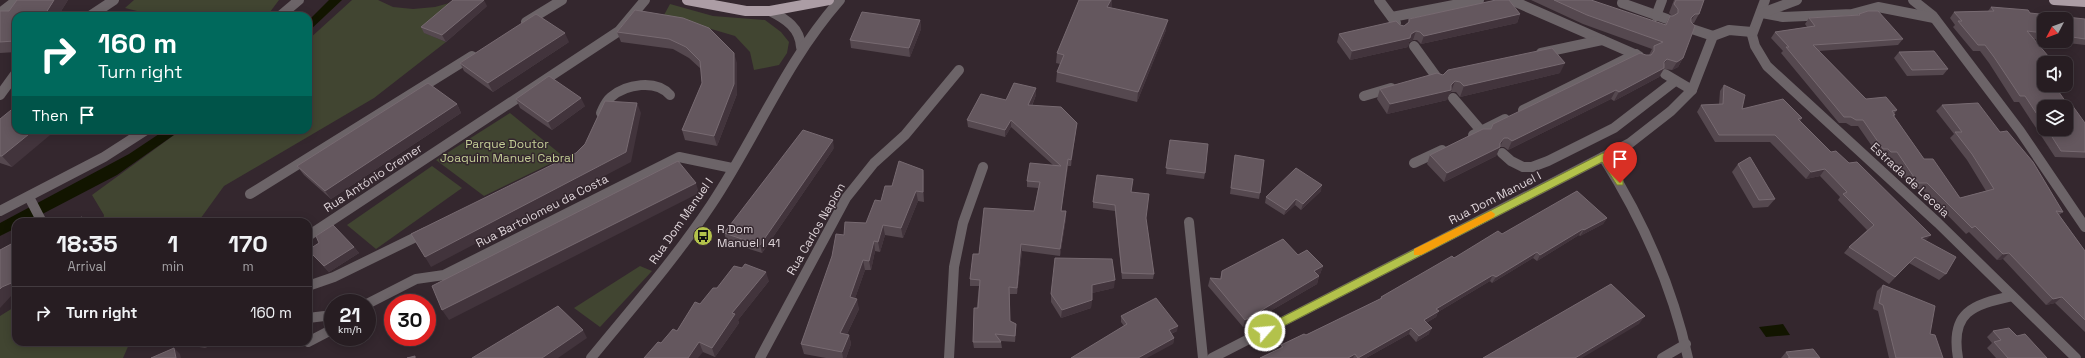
<!DOCTYPE html>
<meta charset="utf-8">
<style>
:root{--surface:#271d22;--page:#332a2f;--text:#f1f3f6;--muted:#a4a2a5;--line:#433b40}
body{margin:0;font-family:"Space Grotesk",sans-serif;background:var(--page);color:var(--text);height:100vh;display:flex;flex-direction:column;font-size:15px;white-space:nowrap}
*{box-sizing:border-box;margin:0}
p{font-size:13px;color:var(--muted)}
.icon{flex:none;width:22px;height:22px;fill:none;stroke:currentColor;stroke-width:2;stroke-linecap:round;stroke-linejoin:round}
.map{position:relative;flex:1;overflow:hidden}
.panel{position:absolute;left:12px;top:218px;width:300px;height:128px;display:flex;flex-direction:column;background:var(--surface);border-radius:12px;box-shadow:0 2px 10px #0003,0 0 0 1px var(--line)}
.panel>*{flex:none}
.hud{position:absolute;left:12px;top:12px;width:300px;height:122px;border-radius:12px;box-shadow:0 2px 10px #0003,0 0 0 1px var(--line);background:#00695c;color:#fff;overflow:hidden}
.needle{width:26px;rotate:229deg}
.controls{position:absolute;left:2037px;top:12px;display:grid;gap:8px}
.controls a{display:grid;place-items:center;width:36px;height:36px;border-radius:8px;background:var(--surface);box-shadow:0 2px 10px #0003,0 0 0 1px var(--line);font-size:20px}
.speed{position:absolute;left:324px;top:294px;display:flex;gap:8px;font-size:20px;font-weight:700;text-align:center}
.speed>*{display:grid;place-content:center;width:52px;height:52px;border-radius:50%;background:var(--surface);box-shadow:0 2px 10px #0003,0 0 0 1px var(--line);line-height:1}
.speed small{font-size:10px;font-weight:400}
.speed .limit{border:6px solid #d22;background:#fff;color:#111}
.pin{position:absolute;display:grid;place-items:center;width:34px;height:34px;color:#fff;margin:-41px -17px;border-radius:50% 50% 50% 0;rotate:-45deg;box-shadow:0 0 4px #0007}
.pin .icon{rotate:45deg}
.me{position:absolute;width:44px;margin:-22px;rotate:63deg;stroke-linejoin:round;filter:drop-shadow(0 0 3px #0008)}
.turn{display:flex;align-items:center;gap:14px;height:84px;padding:0 20px;font-size:18px}
.turn .icon{width:52px;height:52px;stroke-width:2.5}
.turn b{display:block;font-size:28px;line-height:34px}
.then{display:flex;align-items:center;height:38px;padding:0 20px;background:#0003;gap:8px;font-size:15px}
.eta{display:flex;justify-content:space-evenly;align-items:center;height:68px;text-align:center}
.eta b{font-size:24px;font-weight:700;line-height:28px}
ul{padding:0;list-style:none}
li{display:flex;align-items:center;gap:12px;height:52px;padding:0 20px;border-top:1px solid var(--line)}
li div{flex:1}
li b{display:block;font-size:15px}
li em{font-style:normal}
.map>svg:first-child{display:block}
.green{fill:#414531}
.water{fill:#121500}
.lines{fill:none;stroke-linecap:round;stroke-linejoin:round}
.minor{stroke:#6c6468;stroke-width:10}
.major{stroke:#ac9da5;stroke-width:10}
.wall{fill:#55484f;fill-rule:evenodd}
.shaded-wall{fill:#42343c}
.building{fill:#64575e;stroke:#776a71}
.route{fill:#b3c24b;stroke:#747e31}
.slow{fill:#f59e0b}
.labels{text-anchor:middle;dominant-baseline:central;stroke-width:3;stroke-linejoin:round;paint-order:stroke}
.park-label{font-size:12px;fill:#c3cd95;stroke:#34272e}
.street-label{font-size:12px;fill:#ded4d9;stroke:#34272e}
.poi-label{font-size:12px;fill:#ded4d9;stroke:#34272e;text-anchor:start}
</style>
<div class="map">
<svg width="2085" height="358" viewBox="0 0 2085 358">
<rect width="100%" height="100%" fill="#34272e"/>
<g class="green">
<path d="M134,0H279L267,16H157L125,8Z"/>
<path d="M352,0H378L393,7L413,9L435,7L460,0L425,33L446,42L374,98L224,186L198,222H103L104,215L92,195L181,130H308V40Z"/>
<path d="M670,4L713,16L765,20L781,32L789,42L787,53L779,65L754,70L750,52L735,36L664,15Z"/>
<path d="M510,113L564,157L484,196L436,160Z"/>
<path d="M432,166L462,188L376,249L347,225Z"/>
<path d="M640,266L652,271L600,327L574,308Z"/>
<path d="M16,306V342H130L123,358H0V316Z"/>
</g>
<g class="water">
<path d="M329,0H342L308,32V21Z"/>
<path d="M165,130H181L117,175L27,222H16V228L0,236V223L129,154Z"/>
<path d="M1783,324L1790,335L1766,337L1759,327Z"/>
</g>
<g class="lines">
<g class="minor">
<path d="M1379,0L1396,23"/>
<path d="M1511,0L1639,56"/>
<path d="M1623,0L1622,3L1667,19"/>
<path d="M1765,0L1752,35L1755,46L1767,66L1938,223L2076,358"/>
<path d="M1913,0L1933,16L2020,131L2085,227"/>
<path d="M770,11C786,19 800,28 801,47"/>
<path d="M0,13L17,0"/>
<path d="M1762,13L1783,17L1852,14L1878,7L1934,18"/>
<path d="M1762,13L1797,0"/>
<path d="M90,16L114,0"/>
<path d="M280,16L299,0"/>
<path d="M1656,16L1662,0"/>
<path d="M1392,17L1479,0"/>
<path d="M526,22L562,0"/>
<path d="M1692,29L1713,36"/>
<path d="M1414,46L1438,79"/>
<path d="M1541,53L1602,40"/>
<path d="M1665,74L1692,90"/>
<path d="M0,95L16,73"/>
<path d="M1364,96L1391,88"/>
<path d="M1453,98L1483,133"/>
<path d="M1523,110L1636,54"/>
<path d="M601,113C604,107 605,102 611,97C626,84 656,79 670,95"/>
<path d="M1473,135L1505,119"/>
<path d="M1502,153L1511,161L1523,167H1532L1548,161L1614,128L1675,81"/>
<path d="M1603,157C1643,220 1672,285 1688,358"/>
<path d="M1414,163L1442,150"/>
<path d="M250,194L472,56"/>
<path d="M29,197L42,222"/>
<path d="M0,211L104,157L146,130"/>
<path d="M1189,222L1203,358"/>
<path d="M308,236L619,31L645,0"/>
<path d="M308,286L334,277L426,232"/>
<path d="M367,304L416,279L444,275L679,157L732,168"/>
<path d="M308,318L333,315"/>
<path d="M308,342L333,329"/>
<path d="M591,358C632,308 675,259 711,205C757,136 784,64 840,0"/>
<path d="M760,358L846,198L874,163L905,135L959,70"/>
<path d="M949,358L954,267L963,223L983,167"/>
<path d="M1212,358L1630,143L1671,111L1692,90L1713,36L1729,30L1752,32"/>
<path d="M1662,358L1686,344"/>
<path d="M1958,358C1950,312 1972,305 2012,296"/>
</g>
<g class="major">
<path d="M687,0L746,11H770L829,0"/>
<path d="M2054,0L2085,2"/>
</g>
</g>
<g class="wall">
<path d="M68,0L58,16H16V52L0,53V11H9Z"/>
<path d="M1531,0H1591L1665,25L1670,16H1672L1669,13L1674,0H1704L1699,14L1694,23H1692L1683,58L1678,67L1672,70L1664,69L1659,77L1614,101L1611,99L1508,150L1504,147H1500L1496,156L1444,182L1427,164L1430,155L1491,129L1646,55H1649L1652,49L1583,24Z"/>
<path d="M487,6L446,42L424,33L421,27Z"/>
<path d="M1112,6L1111,8L1166,30L1137,102L1056,82L1057,72L1060,64L1056,63L1057,53Z"/>
<path d="M1991,7L2030,13L2085,19V45L2051,41H2066V19H2044V40L2033,39L2044,63V85L2068,105L2085,123V158L2055,157L2019,102H2014L1989,63L1980,51H1973L1953,27L1955,25L1950,18L1954,12L1988,11ZM2044,107L2066,129H2044Z"/>
<path d="M635,10L737,63V94L717,146L685,140L682,130L702,83L701,69L689,58L673,49L621,42L617,32Z"/>
<path d="M1520,14L1517,23L1421,44L1417,40H1413L1409,42L1408,47L1350,60L1337,42L1339,34L1400,25L1404,26L1408,23L1409,19Z"/>
<path d="M1859,14L1903,39L1898,45L1819,51L1866,99L1897,110L1894,114L1895,115L1894,116L1924,159L1960,198L1986,191L1967,160L1950,138L1954,134L1936,111L1942,105L2063,212L2059,215L2085,251V332L2055,303L2046,305L2003,259L1997,260L1969,232L1966,234L1922,189H1912L1892,158H1885L1883,155H1878L1858,126H1851L1846,123H1839L1781,53L1783,51L1771,38L1775,32L1807,27L1805,24L1809,18L1858,15Z"/>
<path d="M920,20L921,29L910,57L851,48L850,40Z"/>
<path d="M569,42L493,92L464,71L460,63Z"/>
<path d="M1899,52L1948,69L1943,75L1907,76L1894,58Z"/>
<path d="M1560,73L1460,97L1456,92H1451L1449,94L1447,100L1387,114L1377,99L1380,89L1443,75Z"/>
<path d="M1724,85L1742,109L1802,118L1800,121L1831,152L1849,163L1931,235L1925,240L1946,274L1939,280L1909,263L1889,284L1844,253L1849,247L1867,230L1838,200L1840,197L1820,176L1806,179L1770,142H1715L1697,112L1701,105L1719,104L1720,91Z"/>
<path d="M1036,88V95L1032,106L1076,129L1071,166H1068L1061,211H1066V218L1060,256L1022,251L1017,294H1010V321L1016,324V330L1015,342L1001,341V342L1002,348H974L973,342L979,286H970V279L979,254L1034,211L1038,188L1027,187V181L1053,165L1011,127L1005,137L968,127L967,120Z"/>
<path d="M516,99L585,106L552,130L520,108Z"/>
<path d="M457,104L461,113L331,199L304,175L297,166Z"/>
<path d="M0,119L12,167L0,163Z"/>
<path d="M1170,140L1205,173L1204,179L1166,174Z"/>
<path d="M834,148L762,253L727,242L724,233Z"/>
<path d="M1235,155L1260,193L1259,199L1230,194Z"/>
<path d="M1738,164L1775,199L1768,207L1753,208L1732,172Z"/>
<path d="M923,170L924,180V202L918,201L903,238L885,235L880,252L875,251L871,270H865L855,298L859,309L847,334L849,335L851,344L846,358H826L804,354L801,344L844,235L866,223L892,186Z"/>
<path d="M1321,191L1301,210L1295,205L1284,215L1265,203L1266,197Z"/>
<path d="M1132,192L1146,218L1154,274L1153,279H1122L1115,211L1093,208V202Z"/>
<path d="M1607,218L1603,224L1580,236L1579,235L1537,261L1533,258L1492,283L1490,281L1438,312L1436,317L1426,323L1429,334L1416,342L1409,334L1366,358H1260L1280,349L1281,345L1306,335L1380,299L1381,297L1454,258L1502,234Z"/>
<path d="M354,247L359,253L329,272L308,250Z"/>
<path d="M1298,255L1323,266L1320,274L1318,275L1319,276L1317,284L1243,327L1208,286L1210,278L1220,279L1222,271Z"/>
<path d="M769,281L738,320L739,323L715,357L703,352L661,343L677,331L700,304L717,288Z"/>
<path d="M1883,285L1930,334L1943,358H1889L1878,311L1873,309L1877,291Z"/>
<path d="M1114,288L1092,293L1091,308L1061,318L1051,302V294Z"/>
<path d="M1121,316L1177,331L1171,334L1174,338L1173,344L1124,326L1121,322Z"/>
<path d="M1993,331L2017,336L2047,358H1996L1987,348L1992,343L1987,337Z"/>
<path d="M165,342H210L206,348Z"/>
<path d="M1786,352L1820,358H1781Z"/>
</g>
<g class="shaded-wall">
<path d="M54,0H68L58,16H44Z"/>
<path d="M484,0L487,6L446,42L442,35Z"/>
<path d="M1111,0H1112V6L1106,18L1107,7Z"/>
<path d="M1520,14L1517,23L1421,44L1424,36Z"/>
<path d="M1695,14L1690,23L1691,18Z"/>
<path d="M920,20L921,29L910,57L909,48Z"/>
<path d="M1168,20L1166,30L1137,102L1138,92Z"/>
<path d="M1416,31L1413,40L1409,42L1408,47L1350,60L1352,51L1411,34Z"/>
<path d="M565,33L569,42L493,92L488,83Z"/>
<path d="M734,53L737,63V94L717,146L714,136Z"/>
<path d="M1683,58L1678,67L1672,70L1677,62Z"/>
<path d="M1667,59L1662,68H1664L1659,77L1614,101L1619,92L1664,62Z"/>
<path d="M1565,63L1560,73L1460,97L1464,86Z"/>
<path d="M1455,81L1451,92L1449,94L1447,100L1387,114L1390,104L1451,85Z"/>
<path d="M1036,88V95L1029,112L1028,105Z"/>
<path d="M1616,90L1611,99L1508,150L1512,141Z"/>
<path d="M581,98L585,106L552,130L548,122Z"/>
<path d="M637,103L641,113L631,162L431,267L425,257L626,152Z"/>
<path d="M457,104L461,113L331,199L325,191Z"/>
<path d="M1011,120V127L1005,137V130Z"/>
<path d="M1077,123L1076,129L1071,166V160Z"/>
<path d="M34,130H56L12,167L2,156Z"/>
<path d="M1504,138L1496,156L1444,182L1447,173L1500,143Z"/>
<path d="M833,140L834,148L762,253L760,245Z"/>
<path d="M1068,159V166L1060,217L1061,211Z"/>
<path d="M1825,169L1820,176L1806,179L1811,172Z"/>
<path d="M923,170L924,180V202L923,192Z"/>
<path d="M696,183L699,193L449,320L442,310Z"/>
<path d="M1322,185L1321,191L1301,210L1303,204Z"/>
<path d="M916,191L918,201L903,238L901,228Z"/>
<path d="M1296,199L1295,205L1284,215L1286,210Z"/>
<path d="M1066,211V218L1060,256V249Z"/>
<path d="M82,217L88,222H83Z"/>
<path d="M1607,218L1603,224L1580,236L1584,230Z"/>
<path d="M883,225L885,235L880,252L878,242Z"/>
<path d="M1583,229L1579,235L1537,261L1540,255Z"/>
<path d="M1931,235L1925,241L1921,238Z"/>
<path d="M874,241L875,251L871,270L869,261Z"/>
<path d="M1021,244L1022,251L1017,294V288Z"/>
<path d="M354,247L359,253L329,272L324,266Z"/>
<path d="M1537,252L1533,258L1492,283L1496,277Z"/>
<path d="M2009,253L2003,259L1997,260L2003,254Z"/>
<path d="M863,260L865,270L852,307L850,297Z"/>
<path d="M1323,266L1320,274L1312,279L1314,271Z"/>
<path d="M766,272L769,281L738,320L739,323L715,357L712,348L732,313Z"/>
<path d="M1493,275L1490,281L1438,312L1436,317L1421,326L1424,320L1436,309Z"/>
<path d="M1319,276L1317,284L1243,327L1245,320Z"/>
<path d="M1115,280L1114,288L1092,293V285Z"/>
<path d="M16,281V293L12,295L0,308V289L2,287Z"/>
<path d="M2062,297L2055,303L2046,305L2053,299Z"/>
<path d="M857,299L859,309L843,342L840,333Z"/>
<path d="M1092,300L1091,308L1061,318L1062,310Z"/>
<path d="M1645,316L1639,324L1582,358H1575Z"/>
<path d="M1016,324V330L1015,342V336Z"/>
<path d="M1178,326L1177,331L1168,335L1169,330Z"/>
<path d="M1411,328L1409,334L1366,358H1358Z"/>
<path d="M1432,328L1429,334L1416,342L1419,336Z"/>
<path d="M583,330L587,338L558,358H542Z"/>
<path d="M849,335L851,344L846,358H843L842,352Z"/>
<path d="M1174,338L1173,344L1147,358H1138Z"/>
<path d="M200,342H210L206,348Z"/>
<path d="M699,342L703,352L698,358H688Z"/>
<path d="M174,348L180,354L181,358H176Z"/>
<path d="M1355,354L1353,358H1348Z"/>
</g>
<g class="building">
<path d="M17,0H54L44,16H16V39L14,41L0,42V11H9Z"/>
<path d="M453,0H484L442,35L421,27Z"/>
<path d="M1079,0H1111L1107,7L1168,20L1138,92L1057,72L1064,55L1057,53Z"/>
<path d="M1496,0H1509L1520,14L1424,36L1420,32L1416,31L1411,34L1410,38L1352,51L1339,34L1396,21L1400,25L1404,26L1409,22V19Z"/>
<path d="M1554,0H1591L1666,25L1670,16H1673L1678,13V9L1674,4L1676,0H1704L1699,14H1695L1691,18V22L1695,26L1683,58L1677,62L1667,59L1664,62V68L1619,92L1616,90L1512,141L1508,138H1504L1500,143V147L1447,173L1430,155L1483,129H1491L1493,124L1640,53L1646,55H1651L1654,51V46L1663,42L1587,15Z"/>
<path d="M1991,7L2028,10L2030,13L2085,19V39L2066,36V19H2044V33L2027,31L2054,63H2044V68H2041L2044,71V85H2054L2068,105H2072L2085,123V152L2061,151L2047,129H2066V107H2044V125L2025,96H2020L1994,57L1985,45H1978L1958,21H1962L1954,12L1994,11Z"/>
<path d="M635,10L683,18L709,28L734,53V84L714,136L682,130L702,83L700,61L686,47L669,39L617,32Z"/>
<path d="M1868,11H1878L1903,39L1813,45L1866,99L1886,97L1897,110L1892,111L1895,115H1893L1924,159H1933L1960,198L1994,189L1972,154L1955,132H1962L1942,105L1978,103L2000,132L2007,131L2033,162L2063,212L2056,211L2085,251V320L2062,297L2053,299L2009,253L2003,254L1975,226L1972,228L1927,183H1918L1897,152H1891L1888,149H1883L1863,120H1856L1851,117H1844L1786,47H1789L1775,32L1815,26L1809,18L1860,15L1859,14Z"/>
<path d="M862,12L920,20L909,48L850,40Z"/>
<path d="M536,14L565,33L488,83L460,63Z"/>
<path d="M1552,48L1565,63L1464,86L1460,82L1455,81L1451,85V90L1390,104L1380,89L1437,73L1443,75L1448,70Z"/>
<path d="M1934,51L1948,69L1912,70L1899,52Z"/>
<path d="M549,76L581,98L548,122L516,99Z"/>
<path d="M428,83L457,104L325,191L297,166Z"/>
<path d="M1014,83L1036,88L1028,105L1061,107L1077,123L1071,160L1068,159L1061,211H1066L1060,249L1021,244L1017,288L1009,287L1010,321L1016,324L1015,336L995,334L1001,342H973L974,308H978L980,280L970,279L973,254H979L984,208L1034,211L1040,182L1027,181L1030,163L1061,166L1011,120L1005,130L967,120L981,94L1006,100Z"/>
<path d="M1724,85L1745,95L1742,109L1783,99L1802,118L1798,119L1831,152L1836,151L1849,163L1857,162L1931,235L1921,238L1956,257L1946,274L1915,257L1895,277L1849,247L1874,225L1843,194L1847,192L1825,169L1811,172L1775,135H1719L1701,105L1723,104Z"/>
<path d="M605,101L637,103L626,152L425,257L411,234L576,153L585,144Z"/>
<path d="M16,106V130H34L2,156H0V119Z"/>
<path d="M803,130L833,140L760,245L724,233Z"/>
<path d="M1170,140L1208,144L1205,173L1166,168Z"/>
<path d="M1235,155L1264,160L1260,193L1231,188Z"/>
<path d="M1750,157L1775,199L1759,200L1738,164Z"/>
<path d="M678,161L696,183L442,310L432,286Z"/>
<path d="M899,161L923,170V192L916,191L901,228L883,225L878,242L874,241L869,261L863,260L850,297L857,299L840,333L849,335L842,352L801,344L832,256L836,234L844,235L845,222L866,223L875,200L881,201L885,186H892Z"/>
<path d="M1296,168L1322,185L1303,204L1296,199L1286,210L1266,197Z"/>
<path d="M1097,175L1133,179L1131,192L1149,194L1146,218L1154,274L1122,273L1115,205L1093,202Z"/>
<path d="M1577,191L1607,218L1584,230L1583,229L1540,255L1537,252L1496,277L1493,275L1436,309L1439,311L1424,320L1432,328L1419,336L1411,328L1358,358L1355,354L1348,358H1260L1283,347L1281,345L1304,334L1306,335L1382,298L1381,297L1452,256L1454,258L1498,231L1502,234Z"/>
<path d="M82,217L83,222H67Z"/>
<path d="M333,225L354,247L324,266L308,250L319,243L316,236Z"/>
<path d="M1283,239L1298,255L1307,250L1323,266L1314,271L1319,276L1245,320L1210,278L1221,279L1222,271Z"/>
<path d="M13,243L16,246V281L2,287L0,289V250Z"/>
<path d="M1055,258L1112,259L1115,280L1092,285V300L1062,310L1051,294Z"/>
<path d="M745,264L766,272L732,313L735,314L712,348L699,342L688,358H644L658,342L661,343L673,329L677,331L695,302L700,304L713,288H717L734,266L742,268Z"/>
<path d="M1611,284L1645,316L1575,358H1483Z"/>
<path d="M1883,285L1935,306L1930,334L1935,335L1943,358H1896L1883,305L1879,303Z"/>
<path d="M1156,298L1178,326L1169,330L1174,338L1138,358H1071L1127,324L1121,316Z"/>
<path d="M558,306L583,330L542,358H472Z"/>
<path d="M2009,328L2017,336L2025,334L2047,358H2008L1994,342L2001,340L1993,331Z"/>
<path d="M174,348L176,358H151Z"/>
<path d="M1813,349L1820,358H1788H1790L1786,352Z"/>
<path d="M415,356V358H407Z"/>
</g>
<path class="route" d="M1603,153L1606,154L1623,180V185H1617L1602,162L1268,334H1261L1260,331L1261,328Z"/>
<path class="slow" d="M1491,211L1495,214L1494,217L1421,255H1414V249Z"/>
<defs>
<g id="bus-disc" transform="scale(1)"><circle r="9.5" fill="#b3c24b" stroke="#34272e"/><path d="M-5-6H5V4H4V6H2V4H-2V6H-4V4H-5ZM-3.5-4V0h7V-4ZM-3.5 1.2v1.5H-2V1.2ZM2 1.2v1.5H3.5V1.2Z" fill="#111"/></g>
</defs>
<g fill-rule="evenodd">
<use href="#bus-disc" x="703" y="236"/>
</g>
<g class="labels">
<g class="park-label">
<text x="507" y="144">Parque Doutor<tspan x="507" dy="14">Joaquim Manuel Cabral</tspan></text>
</g>
<g class="street-label">
<text transform="translate(373 178) rotate(-33)">Rua António Cremer</text>
<text transform="translate(1910 180) rotate(43)">Estrada de Leceia</text>
<text transform="translate(1495 198) rotate(-27)">Rua Dom Manuel I</text>
<text transform="translate(542 211) rotate(-27)">Rua Bartolomeu da Costa</text>
<text transform="translate(681 221) rotate(-55)">Rua Dom Manuel I</text>
<text transform="translate(816 229) rotate(-60)">Rua Carlos Napion</text>
</g>
<g class="poi-label">
<text x="717" y="229">R Dom<tspan x="717" dy="14">Manuel I 41</tspan></text>
</g>
</g>
</svg>
<div class="controls">
<a><svg class="needle" viewBox="-14 -14 28 28"><path d="M0-13l5 13h-10z" fill="#e53935"/><path d="M0 13l5-13h-10z" fill="#a4a2a5"/></svg></a>
<a><svg class="icon" aria-label="sound" viewBox="0 0 24 24"><path d="M4 9h4l5-4v14l-5-4H4zM17 9q2 3 0 6"/></svg></a>
<a><svg class="icon" aria-label="layers" viewBox="0 0 24 24"><path d="M12 4l9 5-9 5-9-5zM3 14l9 5 9-5"/></svg></a>
</div>
<div class="speed"><div>21<small>km/h</small></div><div class="limit">30</div></div>
<div class="pin" style="left:1620px;top:183px;background:#d93025"><svg class="icon" aria-label="arrive" viewBox="0 0 24 24"><path d="M6 21V4h12l-3 4 3 4H6"/></svg></div>
<svg class="me" style="left:1265px;top:331px" viewBox="-20 -20 40 40"><circle r="17" fill="#b3c24b" stroke="#fff" stroke-width="3"/><path d="M0-11L8 9 0 5-8 9z" fill="#fff"/></svg>
<div class="hud">
<div class="turn"><svg class="icon" aria-label="right" viewBox="0 0 24 24"><path d="M7 20v-9h11M14 6l5 5-5 5"/></svg><div><b>160 m</b>Turn right</div></div>
<div class="then">Then<svg class="icon" aria-label="arrive" viewBox="0 0 24 24"><path d="M6 21V4h12l-3 4 3 4H6"/></svg></div>
</div>
<section class="panel">
<div class="eta">
<div><b>18:35</b><p>Arrival</p></div>
<div><b>1</b><p>min</p></div>
<div><b>170</b><p>m</p></div>
</div>
<ul>
<li><svg class="icon" aria-label="right" viewBox="0 0 24 24"><path d="M7 20v-9h11M14 6l5 5-5 5"/></svg><div><b>Turn right</b></div><em>160 m</em></li>
</ul>
</section>
</div>
